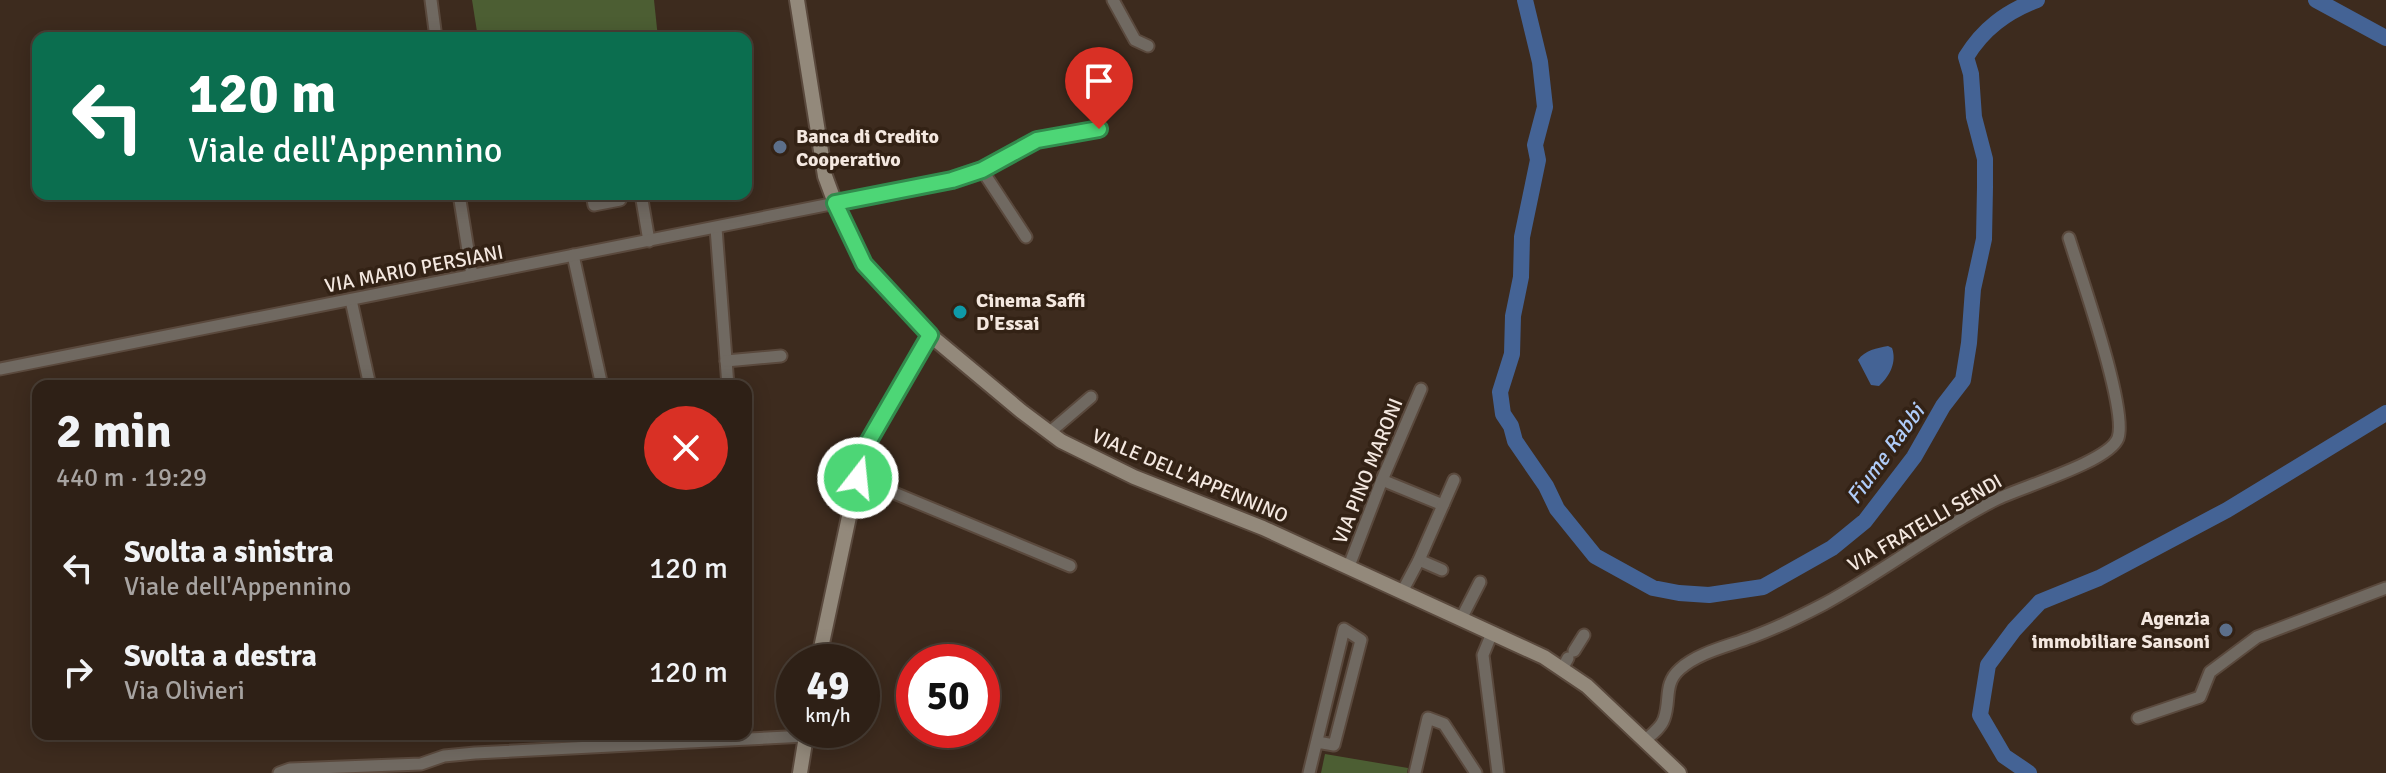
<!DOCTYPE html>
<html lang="it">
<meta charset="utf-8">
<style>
:root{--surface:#2e2016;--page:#36281f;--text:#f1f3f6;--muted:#a7a3a1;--line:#493e35}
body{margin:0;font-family:Signika,sans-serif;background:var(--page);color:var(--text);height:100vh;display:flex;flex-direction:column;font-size:30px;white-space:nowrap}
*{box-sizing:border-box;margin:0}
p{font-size:26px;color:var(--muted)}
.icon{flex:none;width:44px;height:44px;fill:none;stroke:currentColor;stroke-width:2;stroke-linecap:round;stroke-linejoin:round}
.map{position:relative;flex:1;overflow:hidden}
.details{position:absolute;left:32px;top:380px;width:720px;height:360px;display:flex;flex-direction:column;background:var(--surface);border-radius:16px;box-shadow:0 4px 20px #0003,0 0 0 2px var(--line)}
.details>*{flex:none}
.guide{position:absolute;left:32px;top:32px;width:720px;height:168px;border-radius:16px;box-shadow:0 4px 20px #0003,0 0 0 2px var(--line);background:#0b6e4f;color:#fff;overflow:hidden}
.speed{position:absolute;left:776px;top:644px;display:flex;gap:16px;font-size:40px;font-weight:700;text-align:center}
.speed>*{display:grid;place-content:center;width:104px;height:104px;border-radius:50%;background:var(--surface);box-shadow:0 4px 20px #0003,0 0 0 2px var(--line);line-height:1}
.speed small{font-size:20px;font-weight:400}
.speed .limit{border:12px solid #d22;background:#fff;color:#111}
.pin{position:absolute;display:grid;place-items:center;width:68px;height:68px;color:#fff;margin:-82px -34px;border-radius:50% 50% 50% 0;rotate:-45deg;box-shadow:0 0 8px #0007}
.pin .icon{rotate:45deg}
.me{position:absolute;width:88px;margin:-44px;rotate:16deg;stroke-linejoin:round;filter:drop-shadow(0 0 6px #0008)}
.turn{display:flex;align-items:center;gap:28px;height:168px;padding:0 24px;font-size:36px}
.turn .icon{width:104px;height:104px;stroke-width:2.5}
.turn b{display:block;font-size:56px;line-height:68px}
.round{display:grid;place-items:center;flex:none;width:84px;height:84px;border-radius:42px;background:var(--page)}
.summary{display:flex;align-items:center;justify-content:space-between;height:136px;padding:0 24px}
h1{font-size:48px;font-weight:800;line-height:60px}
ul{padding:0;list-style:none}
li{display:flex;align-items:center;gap:24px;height:104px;padding:0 24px}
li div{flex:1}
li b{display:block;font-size:30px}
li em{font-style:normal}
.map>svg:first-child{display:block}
.green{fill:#4c5e33}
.water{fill:#446395}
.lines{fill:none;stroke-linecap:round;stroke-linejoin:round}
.river{stroke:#446395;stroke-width:16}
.minor-casing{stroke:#5a493d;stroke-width:15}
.secondary-casing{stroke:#5a493d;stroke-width:18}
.minor{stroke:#706961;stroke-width:11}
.secondary{stroke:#93897b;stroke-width:14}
.route-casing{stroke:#328b4d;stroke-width:20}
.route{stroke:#4dd676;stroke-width:14}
.service-dot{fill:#5c6f8a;stroke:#332215;stroke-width:3}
.culture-dot{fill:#0f9aa8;stroke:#332215;stroke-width:3}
.labels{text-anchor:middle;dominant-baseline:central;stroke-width:7;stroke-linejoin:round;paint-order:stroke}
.poi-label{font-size:20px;font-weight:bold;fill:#f4e8e0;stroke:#332215;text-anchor:start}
.street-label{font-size:20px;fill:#f4e8e0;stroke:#332215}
.water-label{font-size:22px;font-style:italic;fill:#afccf9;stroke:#332215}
</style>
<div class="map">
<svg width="2386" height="773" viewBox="0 0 2386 773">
<rect width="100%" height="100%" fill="#3d2b1e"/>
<g class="green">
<path d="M472,0H654L658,38H478Z"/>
<path d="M1325,754L1408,768L1407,773H1321Z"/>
</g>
<path class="water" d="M1888,346L1892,348C1897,362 1890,376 1879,386L1871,385L1858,360C1865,350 1877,348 1888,346Z"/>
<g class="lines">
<g class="river">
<path d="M1525,0L1540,62L1545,107L1535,145L1538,160L1522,237L1521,277L1513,316L1512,354L1500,392L1503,414L1511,426L1515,441L1546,486L1557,509L1595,556L1653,588L1679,593L1709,595L1763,587L1832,548L1865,521L1914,457L1943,406L1963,380L1969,343L1973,289L1984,239L1985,187V159L1974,117L1971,74L1966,57C1983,29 2006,12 2037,0"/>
<path d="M2316,0L2386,38"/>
<path d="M2029,773L2004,756L1980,715L1988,665L2014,630L2040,602L2099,578L2227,510L2386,413"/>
</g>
<g class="minor-casing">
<g id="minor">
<path d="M431,0L436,38"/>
<path d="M1113,0L1135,40L1148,46"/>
<path d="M982,170L1037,140L1099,129"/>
<path d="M459,194L472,275"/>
<path d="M592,194L594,205L620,200L619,194"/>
<path d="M641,194L649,241"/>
<path d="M716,228L728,386"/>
<path d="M573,255L602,386"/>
<path d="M351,300L370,386"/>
<path d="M726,361L781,356"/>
<path d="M0,369L952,180L982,170L1026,237"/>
<path d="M1050,432L1091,397"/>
<path d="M858,478L1070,566"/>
<path d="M1382,480L1443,505"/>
<path d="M1419,560L1442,570"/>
<path d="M1349,566L1382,480L1421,389"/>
<path d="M1402,592L1419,560L1454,480"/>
<path d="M1461,619L1480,582"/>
<path d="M1492,633L1483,655L1498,773"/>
<path d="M1574,651L1584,635"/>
<path d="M1562,669L1568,658"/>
<path d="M2138,718L2200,697L2210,672L2257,637L2386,588"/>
<path d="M1644,741C1651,735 1661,728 1664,719C1671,700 1663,684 1680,669C1699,652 1729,646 1752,637C1777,628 1801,616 1824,604C1883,572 1936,530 1995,500C2021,487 2109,462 2118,438C2128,409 2080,274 2069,238"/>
<path d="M279,773L290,769L421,764L444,756L475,753L806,736"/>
<path d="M1309,773L1344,629L1361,640L1334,745L1317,742"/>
<path d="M1415,773L1428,718L1444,724L1476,773"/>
</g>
</g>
<g class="secondary-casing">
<g id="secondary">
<path d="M797,0L825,176L835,203L864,264L930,335L1021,411L1061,441L1134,477L1263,528L1544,657L1587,686L1679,773"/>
<path d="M818,662L863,451L930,335"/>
<path d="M800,773L807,730"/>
</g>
</g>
<use href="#minor" class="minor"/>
<use href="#secondary" class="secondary"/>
</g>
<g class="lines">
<g class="route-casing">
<path id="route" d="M858,478L863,451L930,335L864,264L835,203L952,180L982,170L1037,140L1099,129"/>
</g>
<use href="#route" class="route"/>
</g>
<g class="service-dot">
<circle cx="780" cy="147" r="8"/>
<circle cx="2226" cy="630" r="8"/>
</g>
<circle class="culture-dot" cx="960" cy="312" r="8"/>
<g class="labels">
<g class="poi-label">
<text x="796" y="136">Banca di Credito<tspan x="796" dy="23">Cooperativo</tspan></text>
<text x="976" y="300">Cinema Saffi<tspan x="976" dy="23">D'Essai</tspan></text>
<text x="2210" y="618" text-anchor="end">Agenzia<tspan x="2210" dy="23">immobiliare Sansoni</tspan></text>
</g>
<g class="street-label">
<text transform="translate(414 269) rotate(-11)">VIA MARIO PERSIANI</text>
<text transform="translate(1368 471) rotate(-68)">VIA PINO MARONI</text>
<text transform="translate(1190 476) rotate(23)">VIALE DELL'APPENNINO</text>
<text transform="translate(1925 523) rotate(-30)">VIA FRATELLI SENDI</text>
</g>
<g class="water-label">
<text transform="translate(1885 454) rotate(-54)">Fiume Rabbi</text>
</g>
</g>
</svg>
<div class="speed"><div>49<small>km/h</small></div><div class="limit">50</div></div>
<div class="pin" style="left:1099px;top:129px;background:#d93025"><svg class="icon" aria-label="arrive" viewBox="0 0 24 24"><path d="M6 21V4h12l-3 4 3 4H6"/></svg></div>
<svg class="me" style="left:858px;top:478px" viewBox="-20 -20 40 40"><circle r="17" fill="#4dd676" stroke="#fff" stroke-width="3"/><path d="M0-11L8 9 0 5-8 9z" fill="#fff"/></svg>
<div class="guide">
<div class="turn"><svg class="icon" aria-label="left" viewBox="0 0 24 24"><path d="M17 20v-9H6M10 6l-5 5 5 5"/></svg><div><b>120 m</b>Viale dell'Appennino</div></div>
</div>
<section class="details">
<div class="summary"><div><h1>2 min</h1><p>440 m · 19:29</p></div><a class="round" style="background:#d93025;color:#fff"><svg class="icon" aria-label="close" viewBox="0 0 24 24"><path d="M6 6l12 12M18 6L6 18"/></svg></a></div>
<ul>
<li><svg class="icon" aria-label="left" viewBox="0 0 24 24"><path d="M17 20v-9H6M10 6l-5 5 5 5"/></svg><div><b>Svolta a sinistra</b><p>Viale dell'Appennino</p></div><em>120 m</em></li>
<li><svg class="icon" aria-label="right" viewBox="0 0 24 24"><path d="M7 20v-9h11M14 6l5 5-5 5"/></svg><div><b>Svolta a destra</b><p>Via Olivieri</p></div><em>120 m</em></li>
</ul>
</section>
</div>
